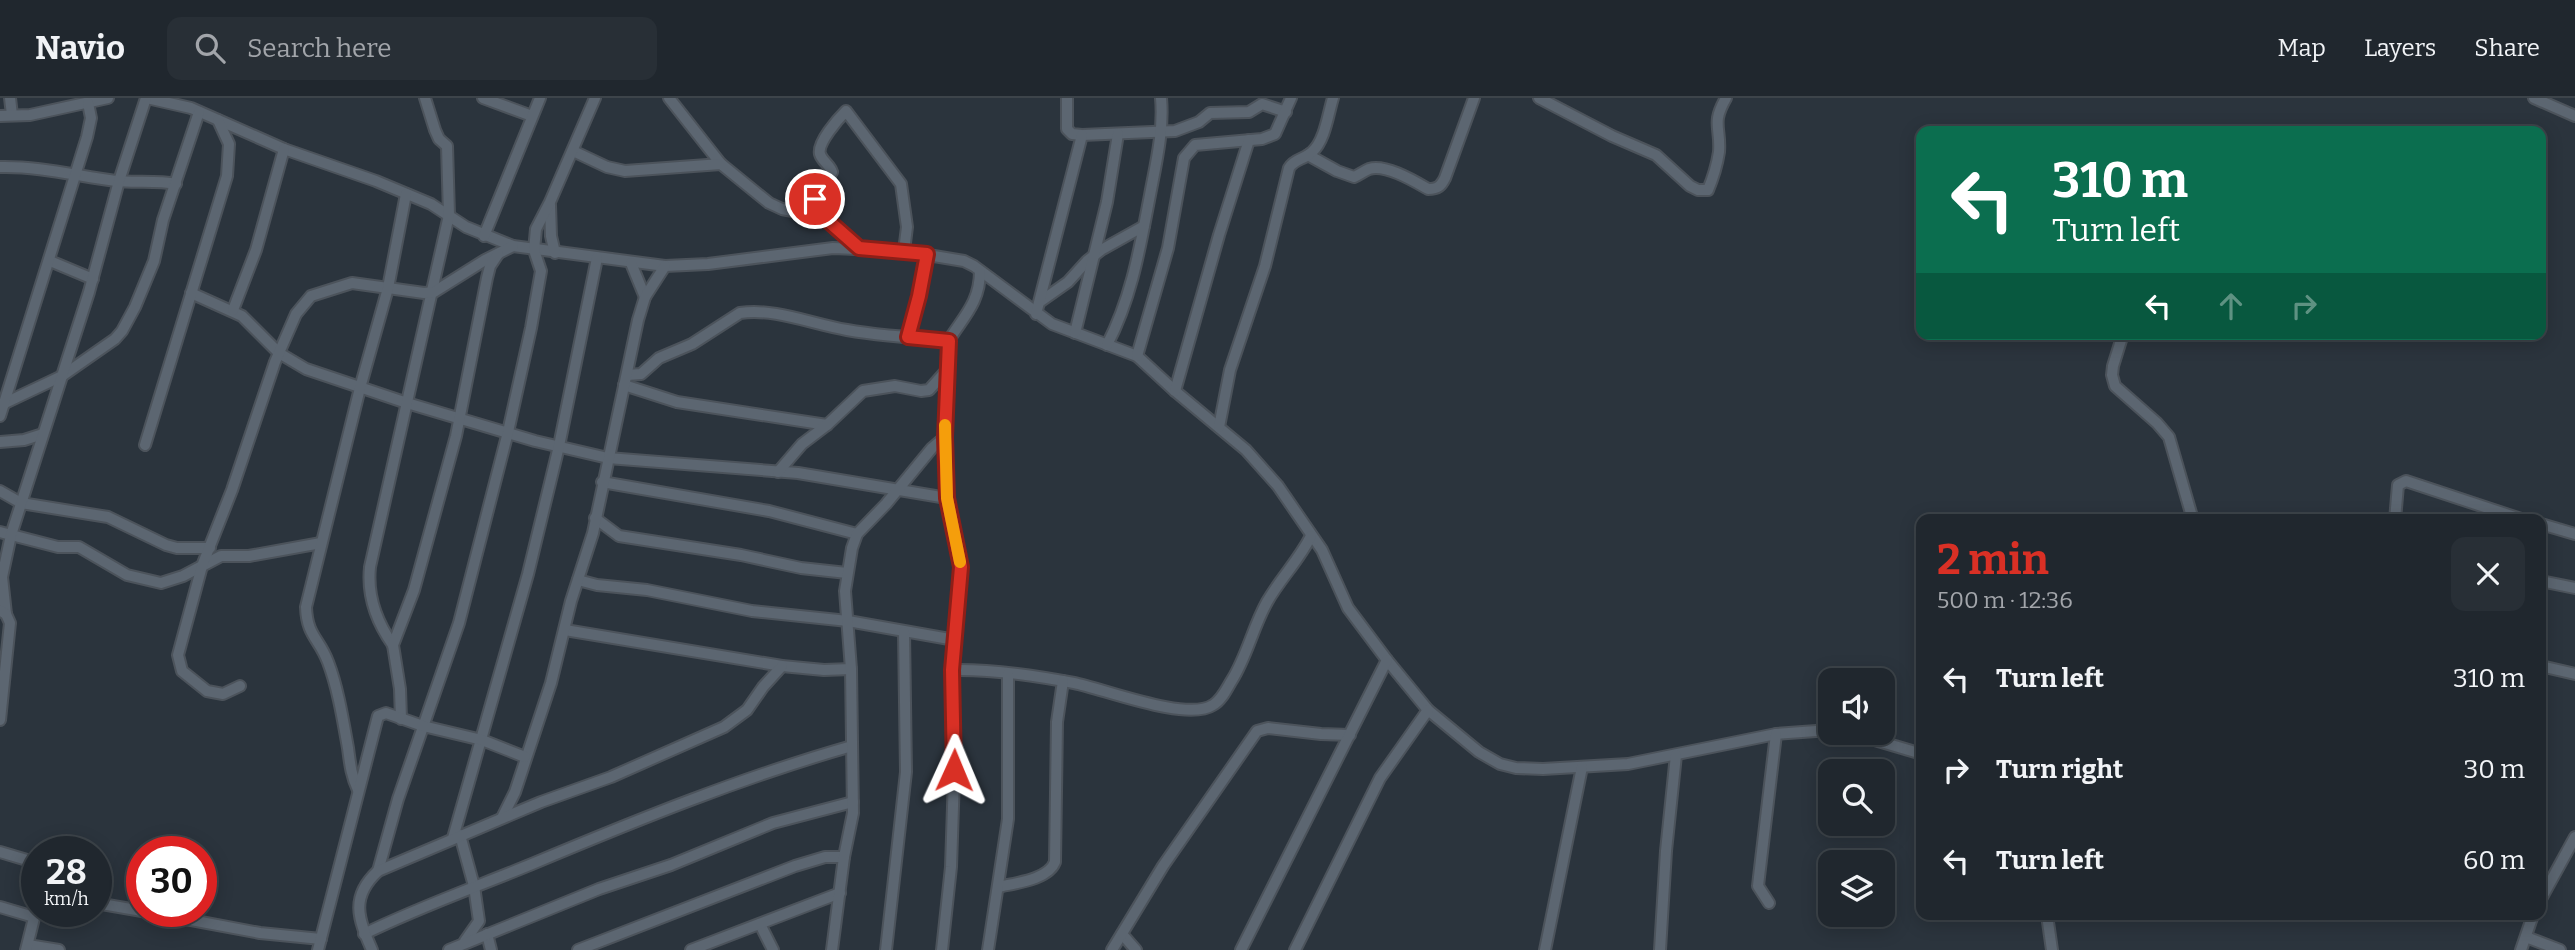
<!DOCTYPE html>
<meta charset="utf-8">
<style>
:root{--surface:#20272e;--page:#282f36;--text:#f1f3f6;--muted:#a2a5aa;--line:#3d444a;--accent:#d93025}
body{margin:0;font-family:Bitter,serif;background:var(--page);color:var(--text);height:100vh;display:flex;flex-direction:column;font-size:26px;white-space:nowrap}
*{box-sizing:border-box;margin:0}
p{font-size:23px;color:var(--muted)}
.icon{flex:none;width:38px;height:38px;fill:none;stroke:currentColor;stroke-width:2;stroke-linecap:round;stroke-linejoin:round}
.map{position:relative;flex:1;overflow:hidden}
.drawer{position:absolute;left:1916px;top:416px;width:630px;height:406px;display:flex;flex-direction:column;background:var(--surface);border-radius:14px;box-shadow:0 4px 18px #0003,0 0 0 2px var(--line)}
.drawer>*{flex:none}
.banner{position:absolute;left:1916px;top:28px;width:630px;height:214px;border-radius:14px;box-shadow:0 4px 18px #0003,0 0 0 2px var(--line);background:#0b6e4f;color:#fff;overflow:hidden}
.tools{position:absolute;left:1818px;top:570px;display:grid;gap:14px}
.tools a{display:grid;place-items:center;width:77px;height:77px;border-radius:14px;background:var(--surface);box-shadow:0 4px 18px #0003,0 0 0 2px var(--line);font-size:35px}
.speed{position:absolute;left:21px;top:738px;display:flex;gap:14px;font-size:35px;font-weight:700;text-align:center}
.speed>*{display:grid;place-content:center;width:91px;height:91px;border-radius:50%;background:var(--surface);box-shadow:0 4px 18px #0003,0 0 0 2px var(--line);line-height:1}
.speed small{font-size:18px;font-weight:400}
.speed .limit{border:10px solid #d22;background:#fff;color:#111}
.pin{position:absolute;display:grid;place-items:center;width:60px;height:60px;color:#fff;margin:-30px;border:4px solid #fff;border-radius:50%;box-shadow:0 2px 7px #0007}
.me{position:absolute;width:77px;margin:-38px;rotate:1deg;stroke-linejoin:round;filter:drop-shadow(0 0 5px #0008)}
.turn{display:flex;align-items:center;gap:24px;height:147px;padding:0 21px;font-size:32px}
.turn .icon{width:91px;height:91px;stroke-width:2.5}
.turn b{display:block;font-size:49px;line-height:60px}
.lanes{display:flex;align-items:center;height:66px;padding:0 21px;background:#0003;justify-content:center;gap:35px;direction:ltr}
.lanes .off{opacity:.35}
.round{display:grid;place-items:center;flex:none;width:74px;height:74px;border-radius:14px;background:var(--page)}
.headline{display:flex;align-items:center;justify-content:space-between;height:119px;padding:0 21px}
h1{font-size:42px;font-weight:700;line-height:52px;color:var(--accent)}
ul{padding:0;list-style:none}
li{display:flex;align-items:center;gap:21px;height:91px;padding:0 21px}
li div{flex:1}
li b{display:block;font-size:26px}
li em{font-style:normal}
header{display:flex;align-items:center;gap:42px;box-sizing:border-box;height:98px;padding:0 35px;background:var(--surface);border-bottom:2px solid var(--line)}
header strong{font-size:33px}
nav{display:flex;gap:38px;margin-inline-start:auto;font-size:24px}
.search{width:490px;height:63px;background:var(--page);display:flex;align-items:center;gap:18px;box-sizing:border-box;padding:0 24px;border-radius:14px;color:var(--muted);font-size:26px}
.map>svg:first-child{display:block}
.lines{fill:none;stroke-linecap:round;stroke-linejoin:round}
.minor-casing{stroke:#4c535b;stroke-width:14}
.minor{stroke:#5c6671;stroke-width:10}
.route-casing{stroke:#8d1f18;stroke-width:18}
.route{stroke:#d93025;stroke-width:12}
.slow{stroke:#f59e0b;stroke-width:12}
</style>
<header>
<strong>Navio</strong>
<div class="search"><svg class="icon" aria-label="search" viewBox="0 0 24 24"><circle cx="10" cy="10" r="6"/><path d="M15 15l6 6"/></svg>Search here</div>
<nav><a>Map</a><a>Layers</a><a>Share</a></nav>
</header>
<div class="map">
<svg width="2575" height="852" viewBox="0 0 2575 852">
<rect width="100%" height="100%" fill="#2b343d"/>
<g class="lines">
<g class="minor-casing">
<g id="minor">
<path d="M10,0L12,17"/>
<path d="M147,0L191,10L284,51L376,83L431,106L466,129L513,148L665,168L708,166L833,150L904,153L964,163L974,168L1052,226L1137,258L1175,293L1246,352L1278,388L1322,452L1348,510L1387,562L1428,612L1479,654L1500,666L1516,670L1543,671L1628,666L1776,636L1830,632"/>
<path d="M483,0L532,18"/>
<path d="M669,0L721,66"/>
<path d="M1067,0V31L1072,36L1082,37L1175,33L1199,24L1210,15L1249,14L1262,6L1286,14"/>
<path d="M1539,0L1612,38L1656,57L1690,88L1698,92H1708C1713,80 1717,67 1719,54C1721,29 1711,26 1726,0"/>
<path d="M2534,0L2575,18"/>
<path d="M0,18L30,17L108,0"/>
<path d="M573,53L607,69L625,73L721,66L769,105L782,111L824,119L859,150"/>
<path d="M1308,57L1337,73L1354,79C1359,77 1364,73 1369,71C1386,66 1414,83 1428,91C1438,91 1441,88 1445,80L1474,0"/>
<path d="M0,69C39,68 77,78 116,83C136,85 156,82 176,86"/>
<path d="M550,107L551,138L555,155"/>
<path d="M824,119L817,109L815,98L832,74C830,67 822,63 820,56C817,45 838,21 846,13L901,86L907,129L904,153"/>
<path d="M484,138L540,0"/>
<path d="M50,163L93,181"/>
<path d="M631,165L645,199"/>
<path d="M191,195L242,218L279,255L306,271L407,305L535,343L608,360L798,375L947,400"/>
<path d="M1041,203L1068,184L1087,163L1101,152L1144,128"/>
<path d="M233,212L256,152L284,51"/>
<path d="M1036,216L1082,37"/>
<path d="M1075,235L1107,104L1118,36"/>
<path d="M2123,236L2113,268L2112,277L2115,288L2157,325L2169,339L2193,422"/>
<path d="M908,239L919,198L927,156"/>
<path d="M1107,247C1132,199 1140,149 1150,97C1156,65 1164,32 1161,0"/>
<path d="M1137,258L1168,150L1184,60L1195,47L1262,41L1275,36L1291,0"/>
<path d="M627,277L641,276L659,260L692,246L740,215C776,210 811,226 847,232C880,238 915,240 949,242"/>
<path d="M624,287L677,304L827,327"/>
<path d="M1175,293L1219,137L1249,42"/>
<path d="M5,305L62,278L115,241L122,233L135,209L154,163L163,122L199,14"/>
<path d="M0,318L87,39L91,20L88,5"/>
<path d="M1219,329L1230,272L1265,168L1289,70C1295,60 1304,62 1312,54C1325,43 1328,16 1333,0"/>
<path d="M0,344L24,342L43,336"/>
<path d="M145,347L227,78L229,46L218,22"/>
<path d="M778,374L802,346L827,327L863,293L895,288L921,293L929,292L946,273"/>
<path d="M602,384L769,413L857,436"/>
<path d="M0,393L21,405L108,419L166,447L177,450H210"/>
<path d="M595,420L619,438L741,457L801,470L847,475"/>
<path d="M2395,422L2398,387L2406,383L2524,422"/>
<path d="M2541,426L2575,436"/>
<path d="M0,434L58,449H79L127,477L161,485L183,478L221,458H249L321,445"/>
<path d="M578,482L597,487L647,492L752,513L848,523L955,542"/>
<path d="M2541,483L2575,490"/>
<path d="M6,516L2,479L11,437L89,194L119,83L146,0"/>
<path d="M565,532L782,568L824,572L851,571"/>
<path d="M393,547C376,523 367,498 370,469L449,117L447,48L439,41L435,32L425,0"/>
<path d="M2541,568L2575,576"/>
<path d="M952,572C989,571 1037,578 1074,585C1104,591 1187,624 1213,607C1222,602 1227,590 1232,582C1247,558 1253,529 1267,504C1280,481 1299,462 1311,438"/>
<path d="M240,588L223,596L207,593L182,573L178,557L202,468L232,392L275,264L296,216L311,198L352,185L424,195L434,194L485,162L513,148"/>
<path d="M401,621L400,591L393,547L414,492L456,338L487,180L490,168L498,156"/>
<path d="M0,622L10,525L6,516L1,513"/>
<path d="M1851,635L1922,656"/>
<path d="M358,692C351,677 350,665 348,650C343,622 338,590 328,564C319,540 307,538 306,509L360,290L388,190L406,96"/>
<path d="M502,720L515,694L551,585L571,503L593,435L638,222L645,199L665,168"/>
<path d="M460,737L474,788L479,823L465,843"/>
<path d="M453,740L528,476L559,348L597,160"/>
<path d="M0,754L37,765"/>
<path d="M378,773L398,701L459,525L508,334L531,230L541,173L534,152L536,131L550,104L595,0"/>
<path d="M998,789C1015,785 1048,782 1055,764L1057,624L1063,583"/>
<path d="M2541,801L2575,739"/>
<path d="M96,805L142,813"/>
<path d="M1769,805L1758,788L1759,779L1776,636"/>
<path d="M0,809L34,819"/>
<path d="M148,814L260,835L321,841"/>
<path d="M2047,817L2052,852"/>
<path d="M760,826L773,852"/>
<path d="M364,836C419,809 476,789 532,766C637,722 743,679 852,648"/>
<path d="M487,836L491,852"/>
<path d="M1122,836L1136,852"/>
<path d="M2526,839L2560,852"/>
<path d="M28,847L59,852"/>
<path d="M26,852L37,808"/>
<path d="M318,852L378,618L386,615L423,628L482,642L525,659"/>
<path d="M372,852C358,820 350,799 378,773L541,704L611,679L724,629L747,612L763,589L782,568"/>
<path d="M449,852L599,791L671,767L773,725L853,704"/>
<path d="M578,852L795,768L825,759H844"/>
<path d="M691,852L840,795"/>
<path d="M832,852L844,759L853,715L851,571L845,493L852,450L857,436L886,406L932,350L945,339"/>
<path d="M886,852L906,674L904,534"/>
<path d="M942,852L951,769L955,648L952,572L961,469L947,400L945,339L948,250L949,242C964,218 980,204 980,173"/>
<path d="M988,852L1008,721V576"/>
<path d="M1112,852L1163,768L1257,633L1268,630L1321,636L1350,637"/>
<path d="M1241,852L1387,562"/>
<path d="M1295,852L1380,680L1428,612"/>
<path d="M1545,852L1582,669"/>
<path d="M1660,852L1666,753L1676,657"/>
<path d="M2521,852L2533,817"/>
</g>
</g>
<use href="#minor" class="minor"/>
</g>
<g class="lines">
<g class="route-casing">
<path id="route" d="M815,101L824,119L859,150L927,156L919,198L908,239L949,243L945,339L947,400L961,469L952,572L954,672"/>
</g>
<use href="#route" class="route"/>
<path class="slow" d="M945,327L947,400L960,464"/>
</g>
</svg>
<div class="tools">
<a><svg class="icon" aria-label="sound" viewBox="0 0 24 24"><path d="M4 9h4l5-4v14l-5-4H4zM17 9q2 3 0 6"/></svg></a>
<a><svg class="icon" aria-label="search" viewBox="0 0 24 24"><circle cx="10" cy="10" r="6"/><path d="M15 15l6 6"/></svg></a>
<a><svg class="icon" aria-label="layers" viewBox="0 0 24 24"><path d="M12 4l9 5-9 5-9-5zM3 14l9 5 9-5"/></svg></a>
</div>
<div class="speed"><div>28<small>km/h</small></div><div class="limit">30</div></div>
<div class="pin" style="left:815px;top:101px;background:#d93025"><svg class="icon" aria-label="arrive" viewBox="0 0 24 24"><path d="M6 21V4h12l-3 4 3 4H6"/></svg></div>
<svg class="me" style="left:954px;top:672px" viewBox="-20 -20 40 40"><path d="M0-17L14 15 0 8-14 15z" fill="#d93025" stroke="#fff" stroke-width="4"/></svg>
<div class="banner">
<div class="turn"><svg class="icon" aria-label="left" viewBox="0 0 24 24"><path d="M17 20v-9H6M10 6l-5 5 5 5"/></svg><div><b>310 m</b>Turn left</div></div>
<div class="lanes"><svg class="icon" aria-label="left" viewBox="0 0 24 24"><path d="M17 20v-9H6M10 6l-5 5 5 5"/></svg><svg class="icon off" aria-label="ahead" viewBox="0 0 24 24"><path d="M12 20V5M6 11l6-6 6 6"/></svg><svg class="icon off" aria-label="right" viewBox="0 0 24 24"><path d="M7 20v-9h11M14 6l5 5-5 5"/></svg></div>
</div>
<section class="drawer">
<div class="headline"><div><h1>2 min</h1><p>500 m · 12:36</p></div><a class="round"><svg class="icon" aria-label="close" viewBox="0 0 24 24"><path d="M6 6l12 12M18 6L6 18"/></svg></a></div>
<ul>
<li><svg class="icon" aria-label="left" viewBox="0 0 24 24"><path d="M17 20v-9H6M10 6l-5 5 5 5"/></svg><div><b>Turn left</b></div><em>310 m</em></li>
<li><svg class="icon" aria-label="right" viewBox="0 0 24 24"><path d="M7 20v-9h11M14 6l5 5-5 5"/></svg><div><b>Turn right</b></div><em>30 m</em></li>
<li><svg class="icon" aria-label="left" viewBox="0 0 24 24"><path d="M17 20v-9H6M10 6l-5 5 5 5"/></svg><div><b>Turn left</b></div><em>60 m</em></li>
</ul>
</section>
</div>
